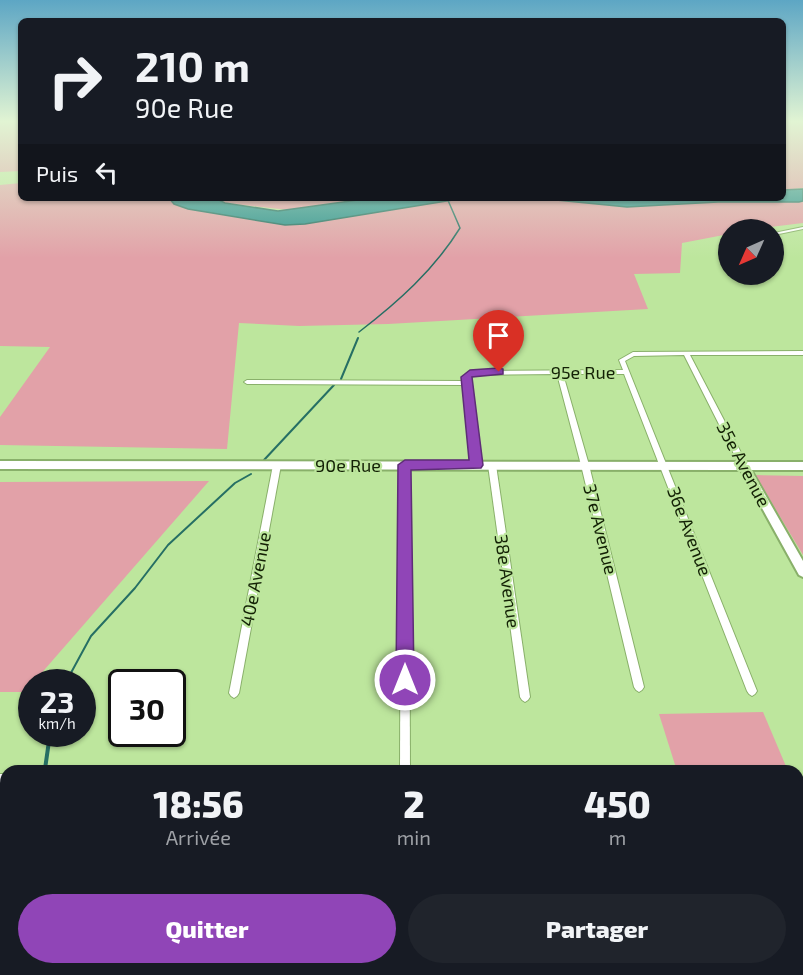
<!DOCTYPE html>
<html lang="fr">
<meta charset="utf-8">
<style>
:root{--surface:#171b24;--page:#20242c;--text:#f1f3f6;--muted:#9ea1a6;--accent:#9045b7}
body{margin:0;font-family:"Exo 2",sans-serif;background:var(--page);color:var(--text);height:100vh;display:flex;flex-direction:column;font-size:22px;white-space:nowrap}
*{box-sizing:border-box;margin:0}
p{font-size:20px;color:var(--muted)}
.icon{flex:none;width:33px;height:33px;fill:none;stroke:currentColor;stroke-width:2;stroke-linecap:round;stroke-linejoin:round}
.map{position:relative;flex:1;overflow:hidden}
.panel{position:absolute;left:0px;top:765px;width:804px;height:210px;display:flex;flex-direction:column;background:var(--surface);border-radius:18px 18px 0 0;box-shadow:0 2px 4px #0004}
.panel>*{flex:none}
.top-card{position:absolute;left:18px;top:18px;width:768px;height:183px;border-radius:9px;box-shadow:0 2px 4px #0004;background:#171b24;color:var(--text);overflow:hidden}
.needle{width:39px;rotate:225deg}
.tools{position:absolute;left:718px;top:219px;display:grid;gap:12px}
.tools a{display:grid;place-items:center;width:66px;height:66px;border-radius:50%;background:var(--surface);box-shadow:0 2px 4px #0004;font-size:30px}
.speed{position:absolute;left:18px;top:669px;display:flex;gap:12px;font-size:30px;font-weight:700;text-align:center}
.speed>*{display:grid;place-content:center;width:78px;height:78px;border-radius:50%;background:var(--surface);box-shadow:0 2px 4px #0004;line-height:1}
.speed small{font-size:15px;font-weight:400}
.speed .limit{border:3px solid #111;border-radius:9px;background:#fff;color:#111}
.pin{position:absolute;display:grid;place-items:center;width:51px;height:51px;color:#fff;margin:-62px -26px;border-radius:50% 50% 50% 0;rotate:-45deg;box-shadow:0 0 6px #0007}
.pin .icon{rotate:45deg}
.me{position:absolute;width:66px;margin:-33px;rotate:0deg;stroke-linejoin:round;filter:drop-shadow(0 0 4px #0008)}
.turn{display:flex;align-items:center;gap:21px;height:126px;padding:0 18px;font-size:27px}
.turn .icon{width:78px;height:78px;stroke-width:2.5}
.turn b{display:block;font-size:42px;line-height:51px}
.then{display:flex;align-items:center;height:57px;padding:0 18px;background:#0003;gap:12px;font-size:22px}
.eta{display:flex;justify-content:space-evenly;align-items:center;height:102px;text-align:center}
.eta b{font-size:36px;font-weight:800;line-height:42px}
.action{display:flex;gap:12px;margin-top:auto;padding:12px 18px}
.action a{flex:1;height:69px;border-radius:36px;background:var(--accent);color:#fff;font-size:24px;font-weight:800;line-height:69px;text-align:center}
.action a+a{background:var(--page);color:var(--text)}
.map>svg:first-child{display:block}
.green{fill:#e2a1a8}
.water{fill:#2e908d;stroke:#266f64;stroke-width:1.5}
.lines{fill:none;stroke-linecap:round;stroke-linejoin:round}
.stream-far2{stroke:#266f64;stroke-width:1.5}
.stream-far1{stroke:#266f64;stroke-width:2}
.stream{stroke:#266f64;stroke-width:4}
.street-casing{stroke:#89b06a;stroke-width:2}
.secondary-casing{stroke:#89b06a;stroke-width:4}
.street{fill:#fff;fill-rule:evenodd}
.secondary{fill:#fff;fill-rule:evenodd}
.route{fill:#9045b7;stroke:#5e2d77;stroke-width:1.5}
.labels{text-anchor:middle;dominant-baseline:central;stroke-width:4.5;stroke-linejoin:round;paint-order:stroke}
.street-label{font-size:18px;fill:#132105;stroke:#bde69d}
</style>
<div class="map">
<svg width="803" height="975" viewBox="0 0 803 975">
<rect width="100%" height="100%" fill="#bde69d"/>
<g class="green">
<path d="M0,122H21V171L0,172Z"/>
<path d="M783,122H803V188L783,190Z"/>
<path d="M21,183V198H170L178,206L189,209L288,225L465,198H534L625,207L743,201L803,202V223L754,229L729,230V234L682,243L680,273L634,274L648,309L388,324L299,326L239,323L227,449L0,445V417L50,347L0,346V185Z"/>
<path d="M218,198H371L289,210L225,203Z"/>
<path d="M755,475L803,476V555Z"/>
<path d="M209,481L25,692H0V482Z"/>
<path d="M763,712L788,771H677L659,714Z"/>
</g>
<g class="water">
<path d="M803,189V201L799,202H718L627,207L536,198H783V190Z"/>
<path d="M169,198H215L225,203L278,211L372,198H465L305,224L285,225L188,209L174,204Z"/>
</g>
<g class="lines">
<path class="stream-far2" d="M359,332C398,302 434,270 460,228L447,198"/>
<g class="stream-far1">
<path d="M341,379L358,338"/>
<path d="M264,460L334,385"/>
<path d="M66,682L91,636L135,588L168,545L235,483L251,474"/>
</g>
<path class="stream" d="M45,769L50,734"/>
<g class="street-casing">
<g id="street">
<path d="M803,227V229L774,235V233Z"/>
<path d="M803,351V355H690L748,466L744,469L740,466L684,355L634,356L625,361L757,691L755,694L752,696L749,694L747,691L624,374H563L589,465L644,687L642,690L639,692L636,690L634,687L581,465L557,374L473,375L470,383L480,465L476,468L472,465L464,385L247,384L244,382L247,380L464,381L467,373L470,371L623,370L619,360L633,352Z"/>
<path d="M277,462L281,465L239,693L237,696L234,698L231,696L229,693L273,465Z"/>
<path d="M405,462L409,465L410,771H400L401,465Z"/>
<path d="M492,462L496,465L530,697L528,700L525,702L522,700L520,697L488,465Z"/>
<rect x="0" y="774" width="6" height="10"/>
<path d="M43,969H55L53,975H41Z"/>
</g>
</g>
<g class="secondary-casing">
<path id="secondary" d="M0,461L803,462V470H751L803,561V577L799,575L741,470L0,469Z"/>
</g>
<use href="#street" class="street"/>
<use href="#secondary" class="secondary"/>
</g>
<linearGradient id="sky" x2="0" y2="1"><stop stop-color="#5da6c4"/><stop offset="0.47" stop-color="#e1f4d3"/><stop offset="1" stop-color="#e1f4d3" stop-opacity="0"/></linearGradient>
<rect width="803" height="258" fill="url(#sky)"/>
<path class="route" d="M499,368L503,369V374L472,377L483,465L481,468L411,470L414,680L411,685L405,688L399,685L396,680L398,465L405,460H469L461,377L470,370Z"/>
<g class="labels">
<g class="street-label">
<text x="583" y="372">95e Rue</text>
<text transform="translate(744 464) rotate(62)">35e Avenue</text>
<text x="348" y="465">90e Rue</text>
<text transform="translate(601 529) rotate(76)">37e Avenue</text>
<text transform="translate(690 531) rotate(69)">36e Avenue</text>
<text transform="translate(255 579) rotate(-79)">40e Avenue</text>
<text transform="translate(508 581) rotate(82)">38e Avenue</text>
</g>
</g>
</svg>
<div class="tools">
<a><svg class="needle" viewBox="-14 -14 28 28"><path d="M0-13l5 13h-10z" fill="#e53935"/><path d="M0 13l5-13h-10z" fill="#9ea1a6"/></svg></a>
</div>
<div class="speed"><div>23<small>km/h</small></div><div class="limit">30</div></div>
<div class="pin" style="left:499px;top:372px;background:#d93025"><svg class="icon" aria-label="arrive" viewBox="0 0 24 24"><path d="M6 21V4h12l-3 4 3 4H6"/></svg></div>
<svg class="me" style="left:405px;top:680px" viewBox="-20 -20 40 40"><circle r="17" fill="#9045b7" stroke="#fff" stroke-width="3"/><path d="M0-11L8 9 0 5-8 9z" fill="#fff"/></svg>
<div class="top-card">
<div class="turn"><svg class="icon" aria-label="right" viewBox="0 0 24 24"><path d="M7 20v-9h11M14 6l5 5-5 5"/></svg><div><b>210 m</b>90e Rue</div></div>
<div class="then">Puis<svg class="icon" aria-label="left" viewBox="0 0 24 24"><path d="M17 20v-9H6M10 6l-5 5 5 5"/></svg></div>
</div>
<section class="panel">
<div class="eta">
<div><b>18:56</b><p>Arrivée</p></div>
<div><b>2</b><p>min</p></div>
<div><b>450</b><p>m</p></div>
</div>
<div class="action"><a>Quitter</a><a>Partager</a></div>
</section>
</div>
